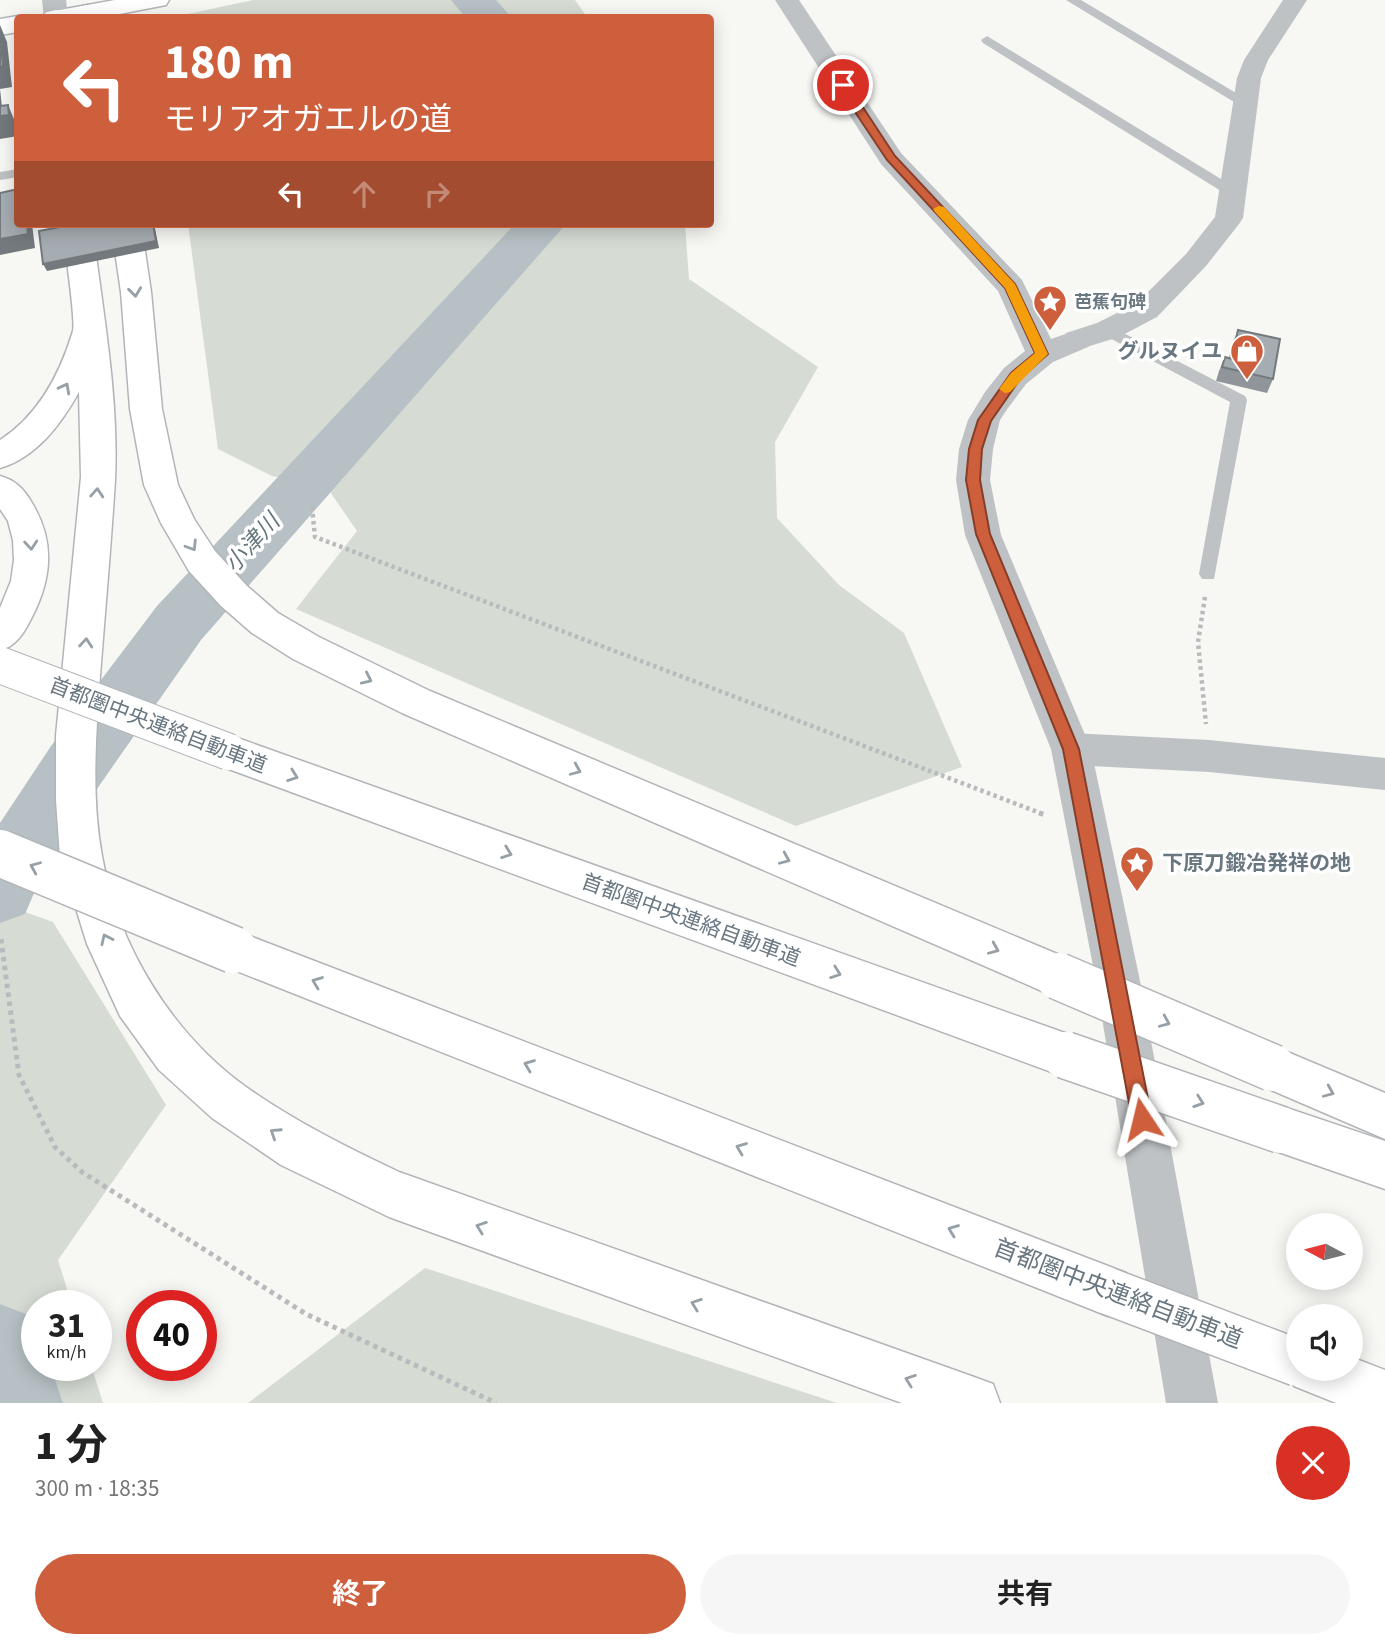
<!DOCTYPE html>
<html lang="ja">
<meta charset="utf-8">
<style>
:root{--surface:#fff;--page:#f6f6f6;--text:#222;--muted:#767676;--accent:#ce5f3d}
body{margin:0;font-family:"Source Sans 3","Noto Sans JP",sans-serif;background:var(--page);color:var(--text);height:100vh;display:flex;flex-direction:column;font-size:26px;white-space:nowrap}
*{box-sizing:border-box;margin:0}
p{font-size:23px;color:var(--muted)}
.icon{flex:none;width:38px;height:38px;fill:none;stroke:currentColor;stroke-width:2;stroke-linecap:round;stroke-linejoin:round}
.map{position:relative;height:1403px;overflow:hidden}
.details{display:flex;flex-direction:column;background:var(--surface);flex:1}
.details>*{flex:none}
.hud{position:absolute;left:14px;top:14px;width:700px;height:214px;border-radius:7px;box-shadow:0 4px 18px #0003;background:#ce5f3d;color:#fff;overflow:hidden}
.needle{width:46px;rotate:277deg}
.tools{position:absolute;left:1286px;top:1213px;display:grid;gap:14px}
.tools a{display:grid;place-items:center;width:77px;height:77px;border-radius:50%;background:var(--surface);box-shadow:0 4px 18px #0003;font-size:35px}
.speed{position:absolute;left:21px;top:1290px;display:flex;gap:14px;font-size:35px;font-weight:700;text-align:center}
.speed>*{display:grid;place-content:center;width:91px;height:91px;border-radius:50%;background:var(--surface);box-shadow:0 4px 18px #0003;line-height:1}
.speed small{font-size:18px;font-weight:400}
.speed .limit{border:10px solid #d22;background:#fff;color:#111}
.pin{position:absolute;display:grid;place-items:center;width:60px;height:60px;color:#fff;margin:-30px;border:4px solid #fff;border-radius:50%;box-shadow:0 2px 7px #0007}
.me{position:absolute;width:77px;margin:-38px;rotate:350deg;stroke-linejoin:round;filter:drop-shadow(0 0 5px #0008)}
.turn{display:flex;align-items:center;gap:24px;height:147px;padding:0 35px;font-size:32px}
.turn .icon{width:91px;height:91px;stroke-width:2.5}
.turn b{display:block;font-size:49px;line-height:60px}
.lanes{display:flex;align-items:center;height:66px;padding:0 35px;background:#0003;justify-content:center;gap:35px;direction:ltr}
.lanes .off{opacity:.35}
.round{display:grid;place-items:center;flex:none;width:74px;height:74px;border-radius:37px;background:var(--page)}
.summary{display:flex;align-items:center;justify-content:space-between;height:119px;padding:0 35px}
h1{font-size:42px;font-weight:700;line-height:52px}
.button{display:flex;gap:14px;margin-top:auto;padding:14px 35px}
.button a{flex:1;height:80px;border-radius:42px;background:var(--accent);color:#fff;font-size:28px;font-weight:700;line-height:80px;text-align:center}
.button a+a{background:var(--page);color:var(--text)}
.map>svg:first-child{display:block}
.green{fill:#d6dbd4}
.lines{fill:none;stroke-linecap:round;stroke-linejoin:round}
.river{fill:#b7c1c5;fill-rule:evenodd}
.primary-casing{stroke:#b2b6b9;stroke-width:3}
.motorway-casing{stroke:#b2b5b8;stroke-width:3}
.path-far1{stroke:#b8bbbd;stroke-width:4.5;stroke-dasharray:3.5 3.5;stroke-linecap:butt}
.path{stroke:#b8bbbd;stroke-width:5;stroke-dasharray:4.5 4.5;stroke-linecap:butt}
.service{fill:#bec2c5;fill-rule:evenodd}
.minor{fill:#bec2c5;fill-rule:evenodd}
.tertiary{fill:#bec2c5;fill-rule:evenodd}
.primary{fill:#fff;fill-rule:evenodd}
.motorway{fill:#fff;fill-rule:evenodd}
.motorway-bridge-far1-casing{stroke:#b2b5b8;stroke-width:38;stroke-linecap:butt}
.motorway-bridge-casing{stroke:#b2b5b8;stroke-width:49;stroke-linecap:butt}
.motorway-bridge-far1{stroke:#fff;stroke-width:36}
.motorway-bridge{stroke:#fff;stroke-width:46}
.wall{fill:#8f9599}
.shaded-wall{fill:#74797d}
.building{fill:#a6adb2;stroke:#74797d;stroke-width:2}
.oneway{stroke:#96a0a7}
.route{fill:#ce5f3d;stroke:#863e28;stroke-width:2}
.slow{fill:#f59e0b}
.labels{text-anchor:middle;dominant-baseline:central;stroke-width:7;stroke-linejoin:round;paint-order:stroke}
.far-poi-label{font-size:18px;font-weight:bold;fill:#697781;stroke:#fff;text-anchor:start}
.poi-label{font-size:21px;font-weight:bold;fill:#697781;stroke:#fff;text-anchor:end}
.street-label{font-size:21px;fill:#697781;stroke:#fff}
.water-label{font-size:23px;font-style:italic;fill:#65777d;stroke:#fff}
.near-street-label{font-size:24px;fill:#697781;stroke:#fff}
</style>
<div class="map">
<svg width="1385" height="1403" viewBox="0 0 1385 1403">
<rect width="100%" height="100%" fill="#f7f7f4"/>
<g class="green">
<path d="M253,0H575L587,17H174Z"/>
<path d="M188,224H685L689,279L818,367L775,442L777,518L839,585L904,633L962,767L796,826L296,609L357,531L326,486L272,476L218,449Z"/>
<path d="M0,903L53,922L166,1105L58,1260L72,1305L37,1306V1365H91L103,1403H0Z"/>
<path d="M425,1268L837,1403H248Z"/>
</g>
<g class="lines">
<g class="river">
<path d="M451,0H496L512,18H466Z"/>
<path d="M515,224H566L201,640L99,786L38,884L25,914L0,923V823L51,746L157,606Z"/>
<path d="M0,1304L31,1316L37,1332V1365H50L63,1403H0Z"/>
</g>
<g class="primary-casing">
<g id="primary">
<path d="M115,0H169L166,5L99,18H42L45,13L54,11Z"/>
<path d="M18,16L22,18H18V32L0,35V19Z"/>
</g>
</g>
<g class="motorway-casing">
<g id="motorway">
<path d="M88,5L97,7L101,18H76V12L79,7Z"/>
<path d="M56,10L65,12L69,18L44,17L47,12Z"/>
<path d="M62,224H92C102,308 119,395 115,480C111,545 105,611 100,676C96,735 91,797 102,856C118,946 172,1034 246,1087C294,1121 346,1147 399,1172L974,1377L993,1384L1000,1403H902L389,1217L281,1165L212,1118L159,1070L120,1016L87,944L60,857L56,800V736L81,477L79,392C61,424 37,457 0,468V440C39,415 60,374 73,331C76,319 64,242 62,224Z"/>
<path d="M111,224H141L151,292L162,409L178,485L194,519L215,551L247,586L278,613L319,637L430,691L1074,961L1080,976L1074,991L1058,997L1042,991L402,713L293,659L252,633L221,606L189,571L161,523L144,485L130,409L121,292Z"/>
<path d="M0,476C15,480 24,489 32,503C55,541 52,578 32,617C24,633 17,645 0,651V608L11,581L14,560L13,540L8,521L0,509Z"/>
<path d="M229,735L1065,1033L1081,1039L1088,1055L1081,1071L1065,1077L215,764L209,752L215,740Z"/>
<path d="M234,930L1108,1266L1126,1273L1133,1291L1126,1309L1108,1316L219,964L212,950L219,936Z"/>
<path d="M1273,1046L1385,1093V1139L1257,1084L1250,1068L1257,1052Z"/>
<path d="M1281,1106L1385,1141V1189L1264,1147L1257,1130L1264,1113Z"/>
<path d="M1298,1348V1368H1351V1357L1385,1370V1403H1336L1294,1386L1286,1368L1294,1350Z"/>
</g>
</g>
<g class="path-far1">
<path d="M312,507L315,537L1043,814"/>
<path d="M1205,597L1198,642L1206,724"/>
</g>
<g class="path">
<path d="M1039,813L1045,815"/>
<path d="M1,939L19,1075L55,1147L82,1172L306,1314L496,1403"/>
</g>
<g class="service">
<path d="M1066,0H1081L1251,102L1244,106L1239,105Z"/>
<path d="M987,36L1239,190L1241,193L1239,196H1229L983,43L981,40Z"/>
<path d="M18,169V177L0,180V172Z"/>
<path d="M1108,325L1245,396L1247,400L1214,579H1202L1199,574L1230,402L1102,334L1100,330L1102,326Z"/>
</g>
<g class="minor">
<path d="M1283,0H1307L1268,60L1261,78L1243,218L1239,224L1206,266L1157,317L1119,337L1077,350L1066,347L1062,340L1066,333L1097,323L1137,303L1186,254L1215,217L1237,78L1244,60Z"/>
<path d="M1071,733L1209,740L1385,758V790L1209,772L1071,765L1058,760L1052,749L1058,738Z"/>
</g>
<g class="tertiary">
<path d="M42,0H66L68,17L44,18Z"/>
<path d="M775,0H799L901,153L1022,280L1051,339L1077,330L1088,333L1093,340L1088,347L1053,362L1026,384L1008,408L1000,420L993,449L990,480L1001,535L1091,749L1139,976L1218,1403H1166L1095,976L1051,749L965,535L956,480L959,449L968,420L985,392L1004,368L1025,351L998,291L881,164Z"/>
</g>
<use href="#primary" class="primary"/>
<use href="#motorway" class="motorway"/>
<g class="motorway-bridge-far1-casing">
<path id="motorway-bridge-far1" d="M0,665L229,752"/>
</g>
<g class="motorway-bridge-casing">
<g id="motorway-bridge">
<path d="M0,853L234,950"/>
<path d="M1058,976L1273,1068"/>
<path d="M1065,1055L1281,1130"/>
<path d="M1108,1291L1298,1363"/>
</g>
</g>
<use href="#motorway-bridge-far1" class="motorway-bridge-far1"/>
<use href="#motorway-bridge" class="motorway-bridge"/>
</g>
<path class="wall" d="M1238,330L1273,379L1267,393L1216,381L1219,371L1225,357L1229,358L1232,344Z"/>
<g class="shaded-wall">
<path d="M0,25L7,42L12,87L0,89L3,116L8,105L17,126L18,136L0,139Z"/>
<path d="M27,224H32L35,248L0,255V239Z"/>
<path d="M154,224L159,248L47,271L43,264Z"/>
</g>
<g class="building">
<path d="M0,37L3,66L0,67Z"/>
<path d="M8,105L9,115L0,116V106Z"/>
<path d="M18,189V224H27L28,234L0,239V193Z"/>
<path d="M76,224H153L156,241L43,264L39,231Z"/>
<path d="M1238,330L1280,339L1273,379L1222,367L1225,357L1232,359Z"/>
</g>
<defs><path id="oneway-chevron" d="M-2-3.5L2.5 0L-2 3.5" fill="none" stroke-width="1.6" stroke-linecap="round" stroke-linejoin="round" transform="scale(1.75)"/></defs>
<g class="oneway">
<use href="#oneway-chevron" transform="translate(135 292) rotate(83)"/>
<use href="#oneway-chevron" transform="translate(65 388) rotate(-62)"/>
<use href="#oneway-chevron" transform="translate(97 493) rotate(-86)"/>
<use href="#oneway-chevron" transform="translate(31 545) rotate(85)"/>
<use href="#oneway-chevron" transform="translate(192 546) rotate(58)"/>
<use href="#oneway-chevron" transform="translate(86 643) rotate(-85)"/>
<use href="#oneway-chevron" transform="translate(367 679) rotate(25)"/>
<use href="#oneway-chevron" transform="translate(576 770) rotate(23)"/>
<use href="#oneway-chevron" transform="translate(293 776) rotate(20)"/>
<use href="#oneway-chevron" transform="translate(507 853) rotate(20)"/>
<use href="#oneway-chevron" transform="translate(785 859) rotate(23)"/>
<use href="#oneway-chevron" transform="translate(35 867) rotate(-157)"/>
<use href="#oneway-chevron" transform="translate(106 939) rotate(-115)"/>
<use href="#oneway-chevron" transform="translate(994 949) rotate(23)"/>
<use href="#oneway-chevron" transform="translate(836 973) rotate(20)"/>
<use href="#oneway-chevron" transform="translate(317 982) rotate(-159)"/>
<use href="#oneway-chevron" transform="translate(1165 1022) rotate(23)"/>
<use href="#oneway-chevron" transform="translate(529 1065) rotate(-159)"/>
<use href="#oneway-chevron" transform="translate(1329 1092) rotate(23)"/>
<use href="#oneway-chevron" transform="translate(1199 1102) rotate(19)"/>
<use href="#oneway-chevron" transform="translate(275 1133) rotate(-147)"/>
<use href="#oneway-chevron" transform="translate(741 1148) rotate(-159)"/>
<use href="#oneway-chevron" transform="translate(481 1227) rotate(-160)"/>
<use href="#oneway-chevron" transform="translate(953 1230) rotate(-159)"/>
<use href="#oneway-chevron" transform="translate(696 1304) rotate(-160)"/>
<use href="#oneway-chevron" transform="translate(910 1380) rotate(-160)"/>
</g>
<path class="route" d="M839,83H847L895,156L1015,284L1048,354L1020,379L991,421L982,449L980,480L990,534L1079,749L1152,1119L1149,1125L1142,1128L1135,1125L1132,1119L1063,749L976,534L966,480L969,449L978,420L1011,373L1035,353L1005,288L887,160L837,85Z"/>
<path class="slow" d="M939,206L944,207L1015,284L1048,354L1010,392L1005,393L999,389L1011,373L1035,353L1005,288L935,212L933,209Z"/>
<defs>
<g id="sight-pin" transform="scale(1.75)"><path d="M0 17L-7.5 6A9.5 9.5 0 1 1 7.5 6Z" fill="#ce5f3d" stroke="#fff"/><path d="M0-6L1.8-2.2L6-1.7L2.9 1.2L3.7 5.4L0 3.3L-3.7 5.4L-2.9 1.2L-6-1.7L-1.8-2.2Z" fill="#fff"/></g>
<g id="shop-pin" transform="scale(1.75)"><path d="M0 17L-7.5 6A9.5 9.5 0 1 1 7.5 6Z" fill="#ce5f3d" stroke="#fff"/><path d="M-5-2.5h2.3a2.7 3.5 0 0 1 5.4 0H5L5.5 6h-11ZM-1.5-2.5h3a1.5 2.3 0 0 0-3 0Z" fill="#fff"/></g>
</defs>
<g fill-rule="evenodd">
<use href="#sight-pin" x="1050" y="302"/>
<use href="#shop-pin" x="1247" y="351"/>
<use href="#sight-pin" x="1137" y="863"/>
</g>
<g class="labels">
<g class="far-poi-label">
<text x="1074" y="302">芭蕉句碑</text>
</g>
<g class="poi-label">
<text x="1222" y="351">グルヌイユ</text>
<text x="1162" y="863" text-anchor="start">下原刀鍛冶発祥の地</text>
</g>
<g class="street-label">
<text transform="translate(158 725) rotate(21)">首都圏中央連絡自動車道</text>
<text transform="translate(691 920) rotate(20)">首都圏中央連絡自動車道</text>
</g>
<g class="water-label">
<text transform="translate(252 543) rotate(-48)">小津川</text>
</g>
<g class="near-street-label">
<text transform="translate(1118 1294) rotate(21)">首都圏中央連絡自動車道</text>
</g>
</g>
</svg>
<div class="tools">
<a><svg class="needle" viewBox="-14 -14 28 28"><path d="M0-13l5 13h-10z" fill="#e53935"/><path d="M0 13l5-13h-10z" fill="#767676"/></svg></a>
<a><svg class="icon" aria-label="sound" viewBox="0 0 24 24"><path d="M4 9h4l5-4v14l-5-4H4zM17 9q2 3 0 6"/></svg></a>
</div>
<div class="speed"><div>31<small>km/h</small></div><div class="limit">40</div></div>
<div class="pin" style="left:843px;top:85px;background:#d93025"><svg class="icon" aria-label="arrive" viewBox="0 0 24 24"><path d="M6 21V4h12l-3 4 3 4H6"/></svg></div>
<svg class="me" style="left:1142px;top:1119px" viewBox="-20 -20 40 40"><path d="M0-17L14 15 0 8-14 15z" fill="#ce5f3d" stroke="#fff" stroke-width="4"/></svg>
<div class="hud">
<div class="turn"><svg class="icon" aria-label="left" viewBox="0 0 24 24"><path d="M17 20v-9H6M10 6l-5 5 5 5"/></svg><div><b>180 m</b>モリアオガエルの道</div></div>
<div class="lanes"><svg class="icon" aria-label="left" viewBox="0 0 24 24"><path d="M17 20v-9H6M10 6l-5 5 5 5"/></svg><svg class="icon off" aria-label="ahead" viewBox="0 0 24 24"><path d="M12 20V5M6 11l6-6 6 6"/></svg><svg class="icon off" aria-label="right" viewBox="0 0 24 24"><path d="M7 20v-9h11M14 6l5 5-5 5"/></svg></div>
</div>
</div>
<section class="details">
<div class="summary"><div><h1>1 分</h1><p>300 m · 18:35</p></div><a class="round" style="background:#d93025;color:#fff"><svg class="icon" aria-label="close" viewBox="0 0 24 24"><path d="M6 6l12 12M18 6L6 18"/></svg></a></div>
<div class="button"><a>終了</a><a>共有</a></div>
</section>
